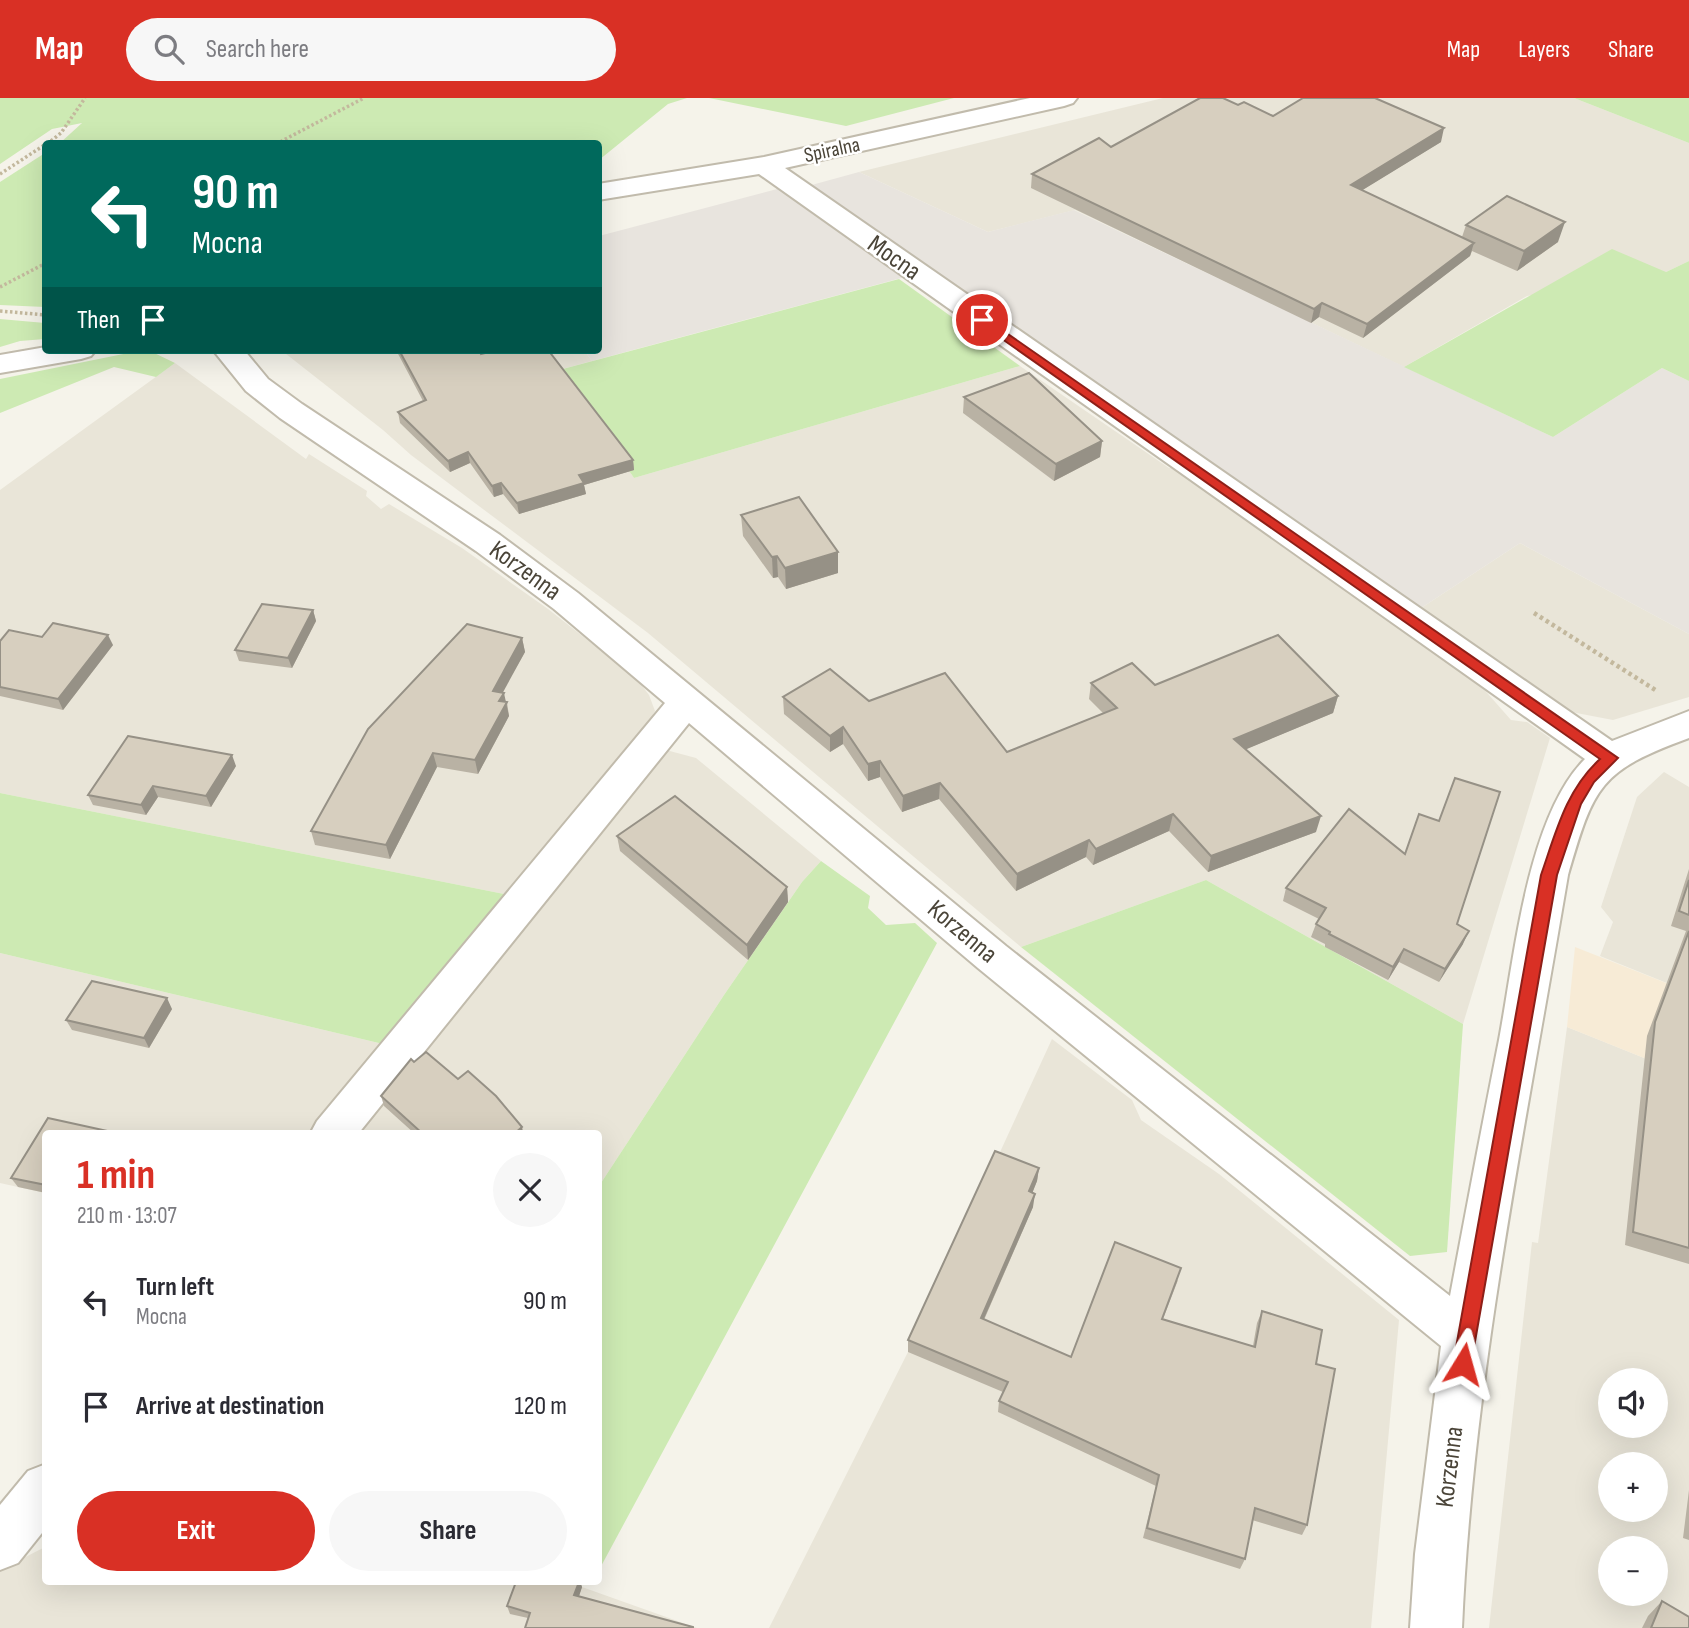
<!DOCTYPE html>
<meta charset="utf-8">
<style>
:root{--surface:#fff;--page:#f7f7f7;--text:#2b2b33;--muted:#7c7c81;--accent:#d93025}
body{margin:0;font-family:"Sofia Sans Condensed",sans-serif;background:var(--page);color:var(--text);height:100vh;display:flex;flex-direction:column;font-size:26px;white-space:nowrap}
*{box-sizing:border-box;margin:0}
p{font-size:23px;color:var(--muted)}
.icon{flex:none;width:38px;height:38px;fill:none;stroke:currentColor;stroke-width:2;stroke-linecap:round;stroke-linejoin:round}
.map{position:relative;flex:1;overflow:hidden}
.drawer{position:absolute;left:42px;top:1032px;width:560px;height:455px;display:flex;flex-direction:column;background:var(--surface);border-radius:7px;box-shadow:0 7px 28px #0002}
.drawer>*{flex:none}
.banner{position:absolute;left:42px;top:42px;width:560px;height:214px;border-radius:7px;box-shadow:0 7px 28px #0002;background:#00695c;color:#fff;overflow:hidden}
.tools{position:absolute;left:1598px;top:1270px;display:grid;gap:14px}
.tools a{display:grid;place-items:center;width:70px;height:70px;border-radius:50%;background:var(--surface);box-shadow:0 7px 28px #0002;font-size:35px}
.pin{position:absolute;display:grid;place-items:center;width:60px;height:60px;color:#fff;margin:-30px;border:4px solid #fff;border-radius:50%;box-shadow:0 2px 7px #0007}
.me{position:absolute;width:77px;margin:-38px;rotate:8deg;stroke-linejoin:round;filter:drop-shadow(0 0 5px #0008)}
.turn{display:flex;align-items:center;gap:24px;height:147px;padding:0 35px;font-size:32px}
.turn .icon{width:91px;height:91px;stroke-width:2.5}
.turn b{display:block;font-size:49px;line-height:60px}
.then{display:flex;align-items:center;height:66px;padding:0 35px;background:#0003;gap:14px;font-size:26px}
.round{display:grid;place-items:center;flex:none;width:74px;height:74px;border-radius:37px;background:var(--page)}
.summary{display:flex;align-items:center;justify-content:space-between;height:119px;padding:0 35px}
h1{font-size:42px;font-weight:700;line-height:52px;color:var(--accent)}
.action{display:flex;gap:14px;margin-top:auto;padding:14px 35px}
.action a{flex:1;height:80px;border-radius:42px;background:var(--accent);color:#fff;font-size:28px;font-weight:700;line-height:80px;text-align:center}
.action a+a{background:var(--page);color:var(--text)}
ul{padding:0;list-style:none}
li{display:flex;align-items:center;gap:21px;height:105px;padding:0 35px}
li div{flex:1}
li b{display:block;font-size:26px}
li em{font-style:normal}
header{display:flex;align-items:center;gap:42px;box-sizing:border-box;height:98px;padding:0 35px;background:var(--accent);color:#fff}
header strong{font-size:33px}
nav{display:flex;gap:38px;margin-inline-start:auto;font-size:24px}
.search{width:490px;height:63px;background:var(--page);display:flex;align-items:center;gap:18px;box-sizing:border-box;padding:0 24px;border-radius:38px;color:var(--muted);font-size:26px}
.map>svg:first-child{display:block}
.residential{fill:#e9e5d8;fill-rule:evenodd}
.commercial{fill:#f7ebd6}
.industrial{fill:#e8e4de}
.green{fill:#cdeab3}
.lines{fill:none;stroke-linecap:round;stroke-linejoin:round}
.minor-casing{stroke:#c1bbac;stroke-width:4}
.path-far1{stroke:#c3b89d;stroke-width:3.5;stroke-dasharray:2.5 2.5;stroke-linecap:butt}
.path{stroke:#c3b89d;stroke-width:4.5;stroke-dasharray:3.5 3.5;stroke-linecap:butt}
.minor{fill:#fff;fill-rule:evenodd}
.wall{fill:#b9b2a4}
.shaded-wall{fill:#969186}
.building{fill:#d7cfbf;stroke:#969186;stroke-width:2}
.route{fill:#d93025;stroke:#8d1f18;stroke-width:2}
.labels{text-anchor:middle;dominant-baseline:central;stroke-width:5;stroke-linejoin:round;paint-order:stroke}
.far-street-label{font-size:21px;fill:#4a4438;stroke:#fff}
.street-label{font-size:26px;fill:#4a4438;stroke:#fff}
</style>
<header>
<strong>Map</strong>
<div class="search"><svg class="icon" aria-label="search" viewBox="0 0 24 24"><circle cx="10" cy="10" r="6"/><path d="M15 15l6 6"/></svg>Search here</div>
<nav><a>Map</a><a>Layers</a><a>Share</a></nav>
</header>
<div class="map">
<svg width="1689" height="1530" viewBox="0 0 1689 1530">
<rect width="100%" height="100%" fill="#f5f3ea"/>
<g class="residential">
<path d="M1163,0H1574L1689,45V163L1666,174L1527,198L1404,269L1075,112L988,134L859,74Z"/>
<path d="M281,252H584L592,263L559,272L634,380L1020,268L1169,370L1177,368L1481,588L1511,622L1527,624L1550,640L1463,926L1206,782L1021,849L648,535L411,357L383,332Z"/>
<path d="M175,265L306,361L309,356L367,393L366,398L381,411L389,406L462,450L548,511L636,580L649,597L655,613L642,637L509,797L0,695V392Z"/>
<path d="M1520,445L1689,536V599L1613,622L1566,613L1418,512Z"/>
<path d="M666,652L696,660L821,763L802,784L724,897L599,1088L598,1036H348Z"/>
<path d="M1664,674L1689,689V894L1600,858L1613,824L1601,809L1637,699Z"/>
<path d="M0,855L383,946L312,1036H46L45,1095L0,1085Z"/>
<path d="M1567,929L1689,978V1530H1489L1532,1144L1538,1145ZM1610,1283H1656V1328H1610ZM1610,1367H1656V1412H1610ZM1610,1451H1656V1496H1610Z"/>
<path d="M1052,941L1132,1002L1141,1022L1219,1076L1399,1222L1371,1530H769L908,1254Z"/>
<path d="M45,1449L46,1484H568L697,1530H0V1472Z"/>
</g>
<path class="commercial" d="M1575,849L1689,894V978L1567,929Z"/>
<g class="industrial">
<path d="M859,74L988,134L1074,112L1553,339L1662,270L1689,283V536L1520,445L1418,512L808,88Z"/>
<path d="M781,90L905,179L592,263L584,252H598L599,138Z"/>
</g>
<g class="green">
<path d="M0,0H687L668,6L599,62L598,46L60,45L82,25L52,31L0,66Z"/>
<path d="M709,0H954L846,28Z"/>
<path d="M1574,0H1689V45Z"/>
<path d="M45,55V209L0,207V84Z"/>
<path d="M1612,151L1666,174L1689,163V283L1662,270L1553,339L1404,269Z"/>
<path d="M899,181L1020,268L634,380L559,272Z"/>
<path d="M0,221L45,225V241L20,243L0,249Z"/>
<path d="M143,252H148L175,265L156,279L114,269L0,315V281Z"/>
<path d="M0,695L509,797L383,946L0,855Z"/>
<path d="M821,763L870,798L868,810L886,827L915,825L937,845L599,1472V1088L724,897L802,784Z"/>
<path d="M1206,782L1463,926L1447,1154L1410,1158L1021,849Z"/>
</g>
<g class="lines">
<g class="minor-casing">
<g id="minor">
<path d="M1030,0H1077L1073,5L1064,8L785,70L1612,643L1689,613V640C1599,673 1594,688 1568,777C1526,1027 1473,1277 1462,1530H1410L1415,1456L1441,1248L978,870L689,625L358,1036H310L317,1023L665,605L554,511L476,453L280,320L246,293L213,252H244L268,281L302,306L500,437L578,495L1006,848L1450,1198C1466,1113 1482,1027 1499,942C1514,862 1527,719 1585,661L759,76L598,102V86L764,59Z"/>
<path d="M46,249V252H96L91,258L81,261L0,275V257Z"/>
<path d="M46,1366V1430L18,1465L0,1472V1407L28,1373Z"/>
</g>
</g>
<g class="path-far1">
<path d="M47,46L61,35L85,0"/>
<path d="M276,46L364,0"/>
<path d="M0,76L46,46"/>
<path d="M0,189L46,165"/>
<path d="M0,213L46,217"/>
</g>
<path class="path" d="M1534,515L1657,593"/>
<use href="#minor" class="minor"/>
</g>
<g class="wall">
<path d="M1238,7L1273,18L1441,44L1362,92L1462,139L1466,127L1558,144L1517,173L1472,153L1470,158L1363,240L1319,219L1311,225L1031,90L1032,76L1111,49Z"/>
<path d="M396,252H479L481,256L633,362L634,372L584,387L586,396L519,416L503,396L494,399L470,365L450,374L400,325L398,314L423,303Z"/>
<path d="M964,299L1102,343L1100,359L1054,383L963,315Z"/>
<path d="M741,417L838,454V475L786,491L778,479L773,480L743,438Z"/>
<path d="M313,512L316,523L292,570L239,563L235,552Z"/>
<path d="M42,539L113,547L63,612L0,598V543Z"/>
<path d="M522,540L525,554L502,594L505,604H507L509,618L478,676L437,669L390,761L315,747L311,733Z"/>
<path d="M1091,585L1155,587L1338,598L1333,615L1246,651L1316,734L1208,774L1169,733L1093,767L1086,759L1016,793L939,701L902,714L880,679L868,683L843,646L830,654L784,616L783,599L869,603L1007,654L1103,615L1089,601Z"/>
<path d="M236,668L211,709L158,699L146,717L93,707L88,697Z"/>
<path d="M617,738L787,789L788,804L748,862L620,753Z"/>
<path d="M1404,756L1457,826L1463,846L1439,884L1399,864L1388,882L1325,849V846L1311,839L1316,826L1319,821L1283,803L1286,790Z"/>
<path d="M1689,771V1166L1625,1147L1647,938L1686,833L1671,828Z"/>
<path d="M172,911L149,950L72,932L66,922Z"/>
<path d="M414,964L458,981L522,1029L523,1036H415L384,1008L381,998Z"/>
<path d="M46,1036V1095L18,1089L11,1080Z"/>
<path d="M1039,1070L1037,1083L1032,1095L1033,1109L984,1222L1071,1259L1178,1182L1163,1221L1253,1248L1257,1225L1262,1213L1316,1266L1307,1427L1302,1437L1252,1422L1245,1461L1240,1471L1143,1440L1156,1388L998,1314L999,1303L1003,1294L908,1254V1242Z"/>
<path d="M1689,1392V1442L1683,1440Z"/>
<path d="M516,1484H580L582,1489L579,1498L528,1520L510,1516L507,1508Z"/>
<path d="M1662,1503L1689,1530H1642L1648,1518Z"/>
</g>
<g class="shaded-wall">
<path d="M1444,30L1441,44L1348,101L1351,87Z"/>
<path d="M1565,124L1558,144L1517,173L1524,153Z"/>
<path d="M1474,145L1470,158L1363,240L1367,226Z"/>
<path d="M1322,205L1319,219L1311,225L1314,211Z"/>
<path d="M1102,343L1100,359L1054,383L1056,366Z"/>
<path d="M468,354L470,365L450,374L448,363Z"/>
<path d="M633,362L634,372L584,387L586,396L519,416L517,405L579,377Z"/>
<path d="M501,385L503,396L494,399L492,388Z"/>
<path d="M838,454V475L786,491L785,470Z"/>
<path d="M777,458L778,479L773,480L772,459Z"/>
<path d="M313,512L316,523L292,570L288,560Z"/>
<path d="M108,537L113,547L63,612L58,601Z"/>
<path d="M522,540L525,554L496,607L493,593Z"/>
<path d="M504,595L509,618L478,676L475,662L499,603Z"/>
<path d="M1338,598L1333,615L1230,658L1234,641Z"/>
<path d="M843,629V646L830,654V638Z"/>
<path d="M433,655L437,669L390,761L386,747Z"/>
<path d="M232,657L236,668L211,709L206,698Z"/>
<path d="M880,663V679L868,683V666Z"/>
<path d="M940,685L939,701L902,714L903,698Z"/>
<path d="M153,688L158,699L146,717L141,707Z"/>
<path d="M1173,716L1169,733L1093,767L1096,751Z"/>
<path d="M1321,718L1316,734L1208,774L1211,758Z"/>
<path d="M1089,742L1086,759L1016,793L1017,776Z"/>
<path d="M787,789L788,804L748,862L747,847Z"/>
<path d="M1469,833L1463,846L1439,884L1445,871Z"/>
<path d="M1404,851L1399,864L1388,882L1393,869Z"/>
<path d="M167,900L172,911L149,950L144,940Z"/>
<path d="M522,1029L523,1036H514Z"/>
<path d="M1039,1070L1037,1083L1028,1106L1029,1093Z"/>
<path d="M1035,1096L1033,1109L979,1232L981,1220Z"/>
<path d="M579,1484H580L582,1489L577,1504L574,1497Z"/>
</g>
<g class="building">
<path d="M1200,0H1223L1238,7L1244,4L1273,18L1303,0H1375L1444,30L1351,87L1474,145L1367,226L1322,205L1314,211L1032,76L1099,40L1111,49Z"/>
<path d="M1507,98L1565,124L1524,153L1466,127Z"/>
<path d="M399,252H479L481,256L497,252H548L633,362L579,377L584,385L517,405L501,385L492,388L468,354L448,363L398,314L426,302Z"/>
<path d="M1029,275L1102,343L1056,366L964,299Z"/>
<path d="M799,399L838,454L785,470L777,458L772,459L741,417Z"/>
<path d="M262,506L313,512L288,560L235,552Z"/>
<path d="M53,525L108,537L58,601L0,589V543L9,532L42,539Z"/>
<path d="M467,526L522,540L493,593L504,595L499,603L507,604L475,662L433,655L386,747L311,733L368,631Z"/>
<path d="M1278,537L1338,598L1234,641L1321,718L1211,758L1173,716L1096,751L1089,742L1017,776L940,685L903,698L880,663L868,666L843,629L830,638L783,599L830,571L869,603L945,575L1007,654L1117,610L1091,585L1132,565L1155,587Z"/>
<path d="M128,638L232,657L206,698L153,688L141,707L88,697Z"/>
<path d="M1455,680L1500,694L1457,826L1469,833L1445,871L1404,851L1393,869L1329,836L1330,834L1316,826L1326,810L1286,790L1349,711L1405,756L1419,716L1439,723Z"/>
<path d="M675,698L787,789L747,847L617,738Z"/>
<path d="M1689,782V817L1679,813Z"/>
<path d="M1689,833V1150L1633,1134L1655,924Z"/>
<path d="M92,883L167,900L144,940L66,922Z"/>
<path d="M426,954L458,981L468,973L496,998L522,1029L514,1036H423L381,998L411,961L414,964Z"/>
<path d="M48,1020L121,1036H46V1087L11,1080Z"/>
<path d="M995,1053L1039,1070L1029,1093L1035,1096L981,1220L1071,1259L1115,1144L1181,1170L1162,1221L1255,1249L1262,1213L1322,1232L1316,1266L1335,1271L1307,1427L1255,1410L1245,1461L1147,1430L1159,1377L999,1303L1008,1284L908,1242Z"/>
<path d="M516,1484H579L574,1497L693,1529V1530H525L530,1515L507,1508Z"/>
<path d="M1662,1503L1689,1519V1530H1651Z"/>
</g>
<path class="route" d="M982,218L1618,660L1594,684L1581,706L1557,777L1470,1272L1463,1275L1456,1272L1453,1266L1541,777C1556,734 1566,692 1600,661L978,224L976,222Z"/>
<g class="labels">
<g class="far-street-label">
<text transform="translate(832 52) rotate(-12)">Spiralna</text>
</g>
<g class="street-label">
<text transform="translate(894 160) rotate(35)">Mocna</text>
<text transform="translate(525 473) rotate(36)">Korzenna</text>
<text transform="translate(962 834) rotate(40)">Korzenna</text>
<text transform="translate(1450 1369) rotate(-83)">Korzenna</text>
</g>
</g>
</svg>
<div class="tools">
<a><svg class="icon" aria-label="sound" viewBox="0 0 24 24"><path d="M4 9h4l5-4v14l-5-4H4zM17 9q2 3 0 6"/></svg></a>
<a>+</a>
<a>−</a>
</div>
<div class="pin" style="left:982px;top:222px;background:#d93025"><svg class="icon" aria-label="arrive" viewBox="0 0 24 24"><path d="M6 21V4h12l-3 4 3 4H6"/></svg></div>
<svg class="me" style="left:1463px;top:1266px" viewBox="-20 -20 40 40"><path d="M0-17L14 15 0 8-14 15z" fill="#d93025" stroke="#fff" stroke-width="4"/></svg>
<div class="banner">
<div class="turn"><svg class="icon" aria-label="left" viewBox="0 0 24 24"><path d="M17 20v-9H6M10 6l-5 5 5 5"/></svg><div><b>90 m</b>Mocna</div></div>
<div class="then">Then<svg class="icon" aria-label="arrive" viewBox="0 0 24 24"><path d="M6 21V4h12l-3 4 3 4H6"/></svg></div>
</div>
<section class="drawer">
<div class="summary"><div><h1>1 min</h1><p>210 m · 13:07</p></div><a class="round"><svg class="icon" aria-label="close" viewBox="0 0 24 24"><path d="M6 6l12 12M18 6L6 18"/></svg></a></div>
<ul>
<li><svg class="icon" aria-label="left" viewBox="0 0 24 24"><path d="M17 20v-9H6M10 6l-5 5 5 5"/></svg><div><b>Turn left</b><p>Mocna</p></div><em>90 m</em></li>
<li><svg class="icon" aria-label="arrive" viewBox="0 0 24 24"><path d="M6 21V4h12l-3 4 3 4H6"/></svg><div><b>Arrive at destination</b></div><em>120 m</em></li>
</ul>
<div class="action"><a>Exit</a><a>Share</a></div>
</section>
</div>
